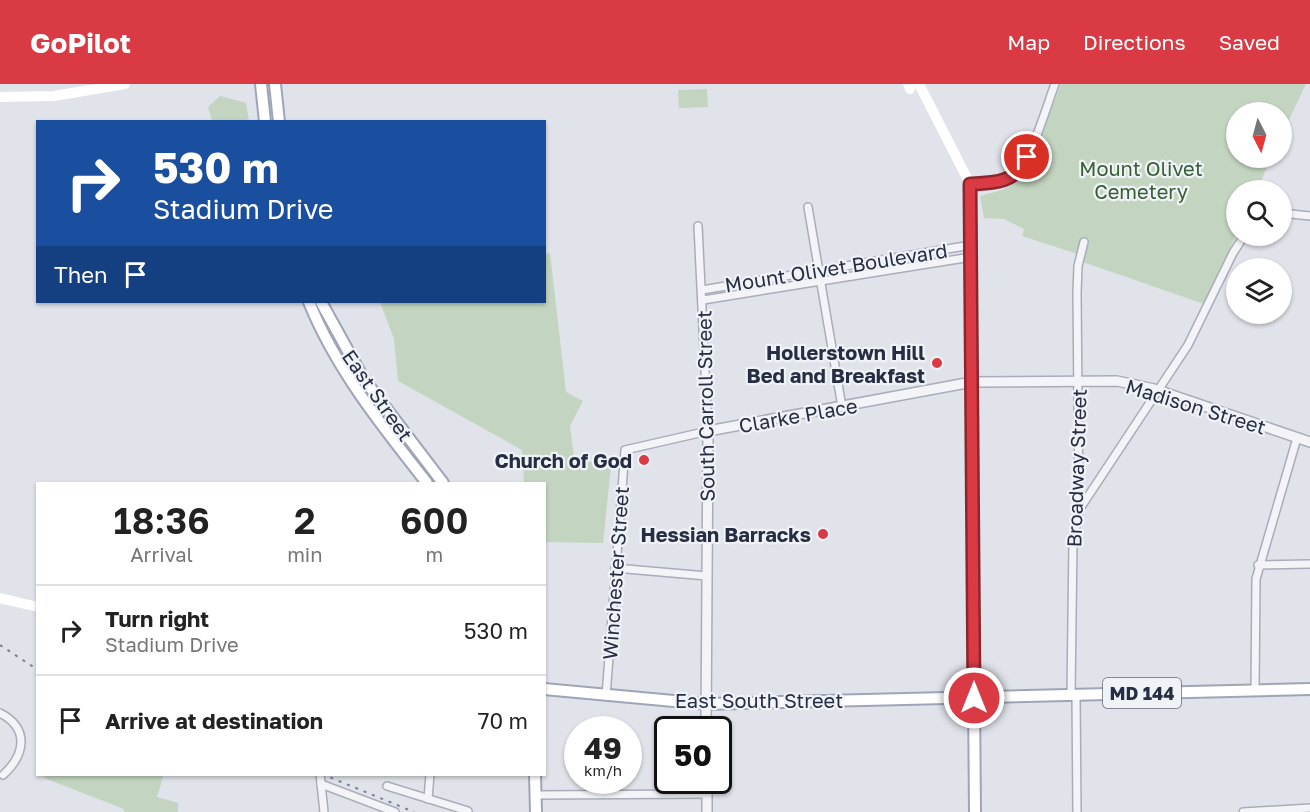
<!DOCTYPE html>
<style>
:root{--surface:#fff;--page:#f6f6f6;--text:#222;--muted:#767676;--line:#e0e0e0;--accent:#d93a44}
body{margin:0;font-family:"Golos Text",sans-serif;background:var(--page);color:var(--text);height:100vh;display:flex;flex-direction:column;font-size:22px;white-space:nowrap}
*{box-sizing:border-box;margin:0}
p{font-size:20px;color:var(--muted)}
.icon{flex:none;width:33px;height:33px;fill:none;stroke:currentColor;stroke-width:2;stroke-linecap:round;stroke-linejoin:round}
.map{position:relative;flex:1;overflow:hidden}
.drawer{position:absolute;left:36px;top:398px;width:510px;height:294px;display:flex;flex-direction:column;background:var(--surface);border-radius:0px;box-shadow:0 2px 4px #0004}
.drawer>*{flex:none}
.guide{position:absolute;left:36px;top:36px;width:510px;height:183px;border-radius:0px;box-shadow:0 2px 4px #0004;background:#1a4fa0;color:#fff;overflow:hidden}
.needle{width:39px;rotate:174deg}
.buttons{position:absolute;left:1226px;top:18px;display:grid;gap:12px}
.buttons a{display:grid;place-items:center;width:66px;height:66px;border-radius:50%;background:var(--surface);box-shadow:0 2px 4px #0004;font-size:30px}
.speed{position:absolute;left:564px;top:632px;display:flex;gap:12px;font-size:30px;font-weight:700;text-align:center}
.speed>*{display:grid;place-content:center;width:78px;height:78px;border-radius:50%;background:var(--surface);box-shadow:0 2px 4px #0004;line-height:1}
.speed small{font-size:15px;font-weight:400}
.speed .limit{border:3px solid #111;border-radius:9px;background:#fff;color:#111}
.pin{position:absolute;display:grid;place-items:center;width:51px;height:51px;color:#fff;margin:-26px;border:3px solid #fff;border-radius:50%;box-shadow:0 2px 6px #0007}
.me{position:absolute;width:66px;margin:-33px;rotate:0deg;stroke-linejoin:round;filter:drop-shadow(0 0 4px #0008)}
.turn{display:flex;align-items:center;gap:21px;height:126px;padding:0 18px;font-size:27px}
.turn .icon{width:78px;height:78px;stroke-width:2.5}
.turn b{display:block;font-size:42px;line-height:51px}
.then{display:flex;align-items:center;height:57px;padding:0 18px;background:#0003;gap:12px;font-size:22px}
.eta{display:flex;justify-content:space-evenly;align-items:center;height:102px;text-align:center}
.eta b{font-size:36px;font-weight:600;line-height:42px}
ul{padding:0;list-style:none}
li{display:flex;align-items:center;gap:18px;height:90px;padding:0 18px;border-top:2px solid var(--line)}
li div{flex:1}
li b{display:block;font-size:22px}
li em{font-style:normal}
header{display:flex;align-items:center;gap:36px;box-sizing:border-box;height:84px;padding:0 30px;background:var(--accent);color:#fff}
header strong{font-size:28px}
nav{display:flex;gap:33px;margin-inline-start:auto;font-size:21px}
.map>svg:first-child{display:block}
.green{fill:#c3d5c0}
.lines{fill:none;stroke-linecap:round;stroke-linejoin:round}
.minor-casing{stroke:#a8adb8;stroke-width:10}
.tertiary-casing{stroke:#a8adb8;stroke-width:12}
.primary-casing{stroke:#9ea5b7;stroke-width:14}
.minor{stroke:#f3f4f8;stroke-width:7}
.tertiary{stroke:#f3f4f8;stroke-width:9}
.secondary{stroke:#fff;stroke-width:10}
.primary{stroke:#fff;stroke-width:10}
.rail{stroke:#788095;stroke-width:2;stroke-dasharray:3 6;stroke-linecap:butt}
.route-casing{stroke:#8d262c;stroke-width:15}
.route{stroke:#d93a44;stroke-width:10}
.poi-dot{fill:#d93a44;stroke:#eff2f7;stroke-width:2}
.labels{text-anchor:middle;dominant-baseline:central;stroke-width:4.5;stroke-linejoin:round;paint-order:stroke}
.shield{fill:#eff2f7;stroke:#636979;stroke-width:1.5}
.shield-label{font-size:18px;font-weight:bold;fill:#272e43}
.park-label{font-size:20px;fill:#375f33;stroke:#eff2f7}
.street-label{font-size:20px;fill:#272e43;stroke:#eff2f7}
.poi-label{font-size:20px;font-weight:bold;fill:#272e43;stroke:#eff2f7;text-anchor:end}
</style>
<header>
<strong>GoPilot</strong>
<nav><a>Map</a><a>Directions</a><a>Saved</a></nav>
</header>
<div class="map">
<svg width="1310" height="728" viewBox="0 0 1310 728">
<rect width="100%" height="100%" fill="#e0e3ea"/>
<g class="green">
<path d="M1061,0H1306L1281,52V28H1236V74H1271L1257,106H1236V152L1204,220L1083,178L1084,172L1022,152L1024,145L1004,135L984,134L980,112L1002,106L1023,95Z"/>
<path d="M707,5L708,23L679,24L678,6Z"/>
<path d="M220,12L246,19L249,37H212L208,23Z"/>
<path d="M550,169L566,308L583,317L570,342L575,381L612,373L603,459L545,458L544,399H524L522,366L398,297L394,255L380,218H544L545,170Z"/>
<path d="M45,690H164L157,713L178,719V728H124V725L44,694Z"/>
</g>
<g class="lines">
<g class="minor-casing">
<g id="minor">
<path d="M970,100C985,100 1003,100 1016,91C1029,82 1048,18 1055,0"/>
<path d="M808,123L842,323"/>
<path d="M1281,129L1310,132"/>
<path d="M702,206L971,161"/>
<path d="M703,216L971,173"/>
<path d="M1079,426L1188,261L1233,169L1244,152"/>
<path d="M1258,481L1310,480"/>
<path d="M615,484L707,492"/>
<path d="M1255,606L1256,495L1297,354"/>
<path d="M1071,611L1073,457L1079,427L1077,209L1078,182L1084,158"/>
<path d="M1076,611L1077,728"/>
<path d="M606,612L625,366L708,347L698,142"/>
<path d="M0,629C29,644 26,670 3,691"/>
<path d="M320,690L324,728"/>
<path d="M321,700L395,728"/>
<path d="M387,702L468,727"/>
<path d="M536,711L707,710"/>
<path d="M428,715L430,690"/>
<path d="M1243,728L1310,724"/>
</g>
</g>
<g class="tertiary-casing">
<g id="tertiary">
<path d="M706,645L708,347L972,298L1117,297L1154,305L1310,358"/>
<path d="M707,728V700"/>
</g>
</g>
<g class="primary-casing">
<g id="primary">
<path d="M261,0L265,38"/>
<path d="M275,0L279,38"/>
<path d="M309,218C336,285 382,342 427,399"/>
<path d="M321,218L363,294L443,399"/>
<path d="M544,605L706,620L1310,605"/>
<path d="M974,614L975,728"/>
<path d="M535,690L536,728"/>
</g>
</g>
<use href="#minor" class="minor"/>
<use href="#tertiary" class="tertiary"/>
<g class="secondary">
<path d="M908,0L910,5"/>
<path d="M919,0L970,100L974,614"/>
<path d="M0,13L54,12L125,0"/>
<path d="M0,514L38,523"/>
</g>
<use href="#primary" class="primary"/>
<g class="rail">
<path d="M0,561L38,586"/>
<path d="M294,690L297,691"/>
<path d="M322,690L414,728"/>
</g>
</g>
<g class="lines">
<g class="route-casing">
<path id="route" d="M974,614L970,100C995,99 1016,99 1027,73"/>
</g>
<use href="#route" class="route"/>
</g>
<g class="poi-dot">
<circle cx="937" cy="279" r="6"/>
<circle cx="644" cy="376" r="6"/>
<circle cx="823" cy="450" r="6"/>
</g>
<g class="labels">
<rect class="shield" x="1103" y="594" width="78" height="30" rx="4.5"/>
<g class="shield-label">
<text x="1142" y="609">MD 144</text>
</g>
<g class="park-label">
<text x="1141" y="84">Mount Olivet<tspan x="1141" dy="23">Cemetery</tspan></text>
</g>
<g class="street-label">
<text transform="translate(836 183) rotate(-9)">Mount Olivet Boulevard</text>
<text transform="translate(378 311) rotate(55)">East Street</text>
<text transform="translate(705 322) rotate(-91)">South Carroll Street</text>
<text transform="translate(1196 322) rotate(17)">Madison Street</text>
<text transform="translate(798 331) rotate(-10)">Clarke Place</text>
<text transform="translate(1076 384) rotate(-88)">Broadway Street</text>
<text transform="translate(615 489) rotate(-86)">Winchester Street</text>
<text x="759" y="616">East South Street</text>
</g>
<g class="poi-label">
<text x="925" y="268">Hollerstown Hill<tspan x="925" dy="23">Bed and Breakfast</tspan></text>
<text x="632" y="376">Church of God</text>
<text x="811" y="450">Hessian Barracks</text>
</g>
</g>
</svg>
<div class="buttons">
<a><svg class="needle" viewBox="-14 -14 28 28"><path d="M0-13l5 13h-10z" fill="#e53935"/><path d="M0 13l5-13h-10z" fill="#767676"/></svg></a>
<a><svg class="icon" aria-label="search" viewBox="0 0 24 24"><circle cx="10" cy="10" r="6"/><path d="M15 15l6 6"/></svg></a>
<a><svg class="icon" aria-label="layers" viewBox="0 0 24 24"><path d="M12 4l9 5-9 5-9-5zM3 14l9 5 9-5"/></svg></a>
</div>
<div class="speed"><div>49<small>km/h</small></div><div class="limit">50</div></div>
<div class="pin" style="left:1027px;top:73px;background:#d93025"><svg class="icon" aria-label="arrive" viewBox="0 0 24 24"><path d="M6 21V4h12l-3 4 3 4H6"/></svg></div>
<svg class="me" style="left:974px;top:614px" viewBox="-20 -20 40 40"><circle r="17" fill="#d93a44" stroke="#fff" stroke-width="3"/><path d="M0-11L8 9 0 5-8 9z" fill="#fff"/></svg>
<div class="guide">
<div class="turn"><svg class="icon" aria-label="right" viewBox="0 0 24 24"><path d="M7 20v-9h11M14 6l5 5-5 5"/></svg><div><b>530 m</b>Stadium Drive</div></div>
<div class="then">Then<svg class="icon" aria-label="arrive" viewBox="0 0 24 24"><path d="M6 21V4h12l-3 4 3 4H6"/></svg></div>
</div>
<section class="drawer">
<div class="eta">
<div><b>18:36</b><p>Arrival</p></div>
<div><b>2</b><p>min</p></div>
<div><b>600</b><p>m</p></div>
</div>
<ul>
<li><svg class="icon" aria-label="right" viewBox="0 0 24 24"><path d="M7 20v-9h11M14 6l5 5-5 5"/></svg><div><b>Turn right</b><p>Stadium Drive</p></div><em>530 m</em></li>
<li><svg class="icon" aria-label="arrive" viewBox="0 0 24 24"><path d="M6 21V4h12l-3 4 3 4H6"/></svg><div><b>Arrive at destination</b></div><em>70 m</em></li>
</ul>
</section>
</div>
